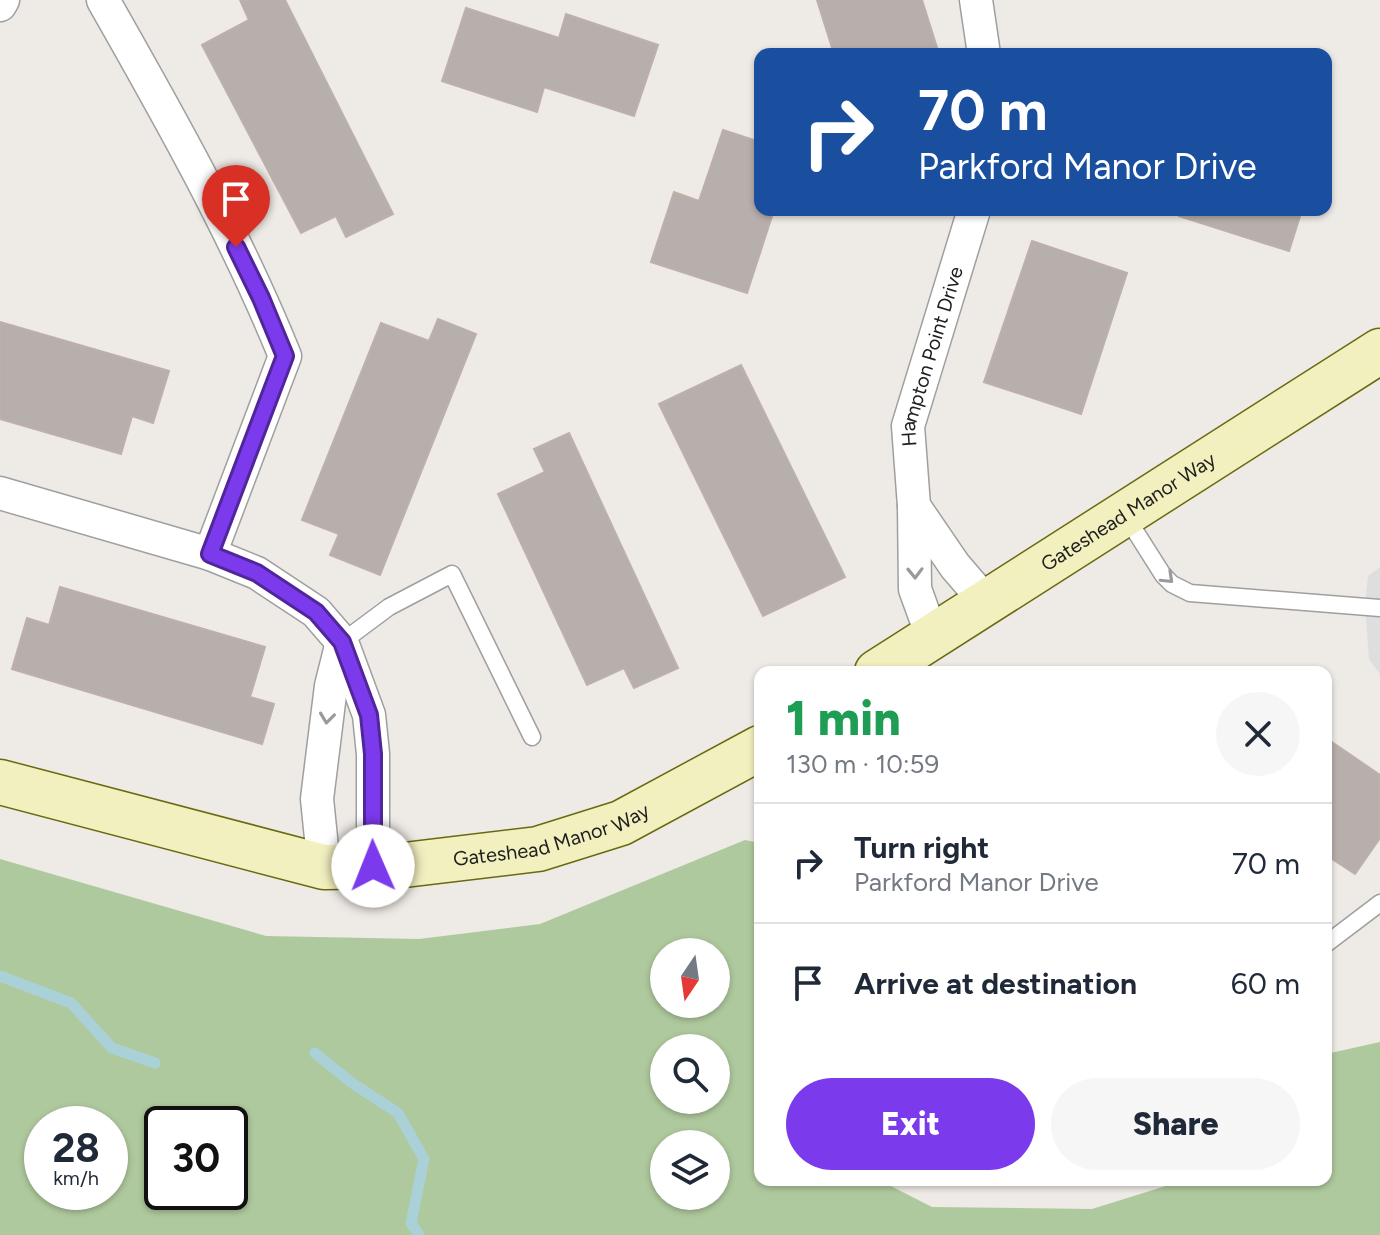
<!DOCTYPE html>
<meta charset="utf-8">
<style>
:root{--surface:#fff;--page:#f6f6f7;--text:#1f2937;--muted:#747a83;--line:#e0e1e3;--accent:#7c3aed}
body{margin:0;font-family:Figtree,sans-serif;background:var(--page);color:var(--text);height:100vh;display:flex;flex-direction:column;font-size:30px;white-space:nowrap}
*{box-sizing:border-box;margin:0}
p{font-size:26px;color:var(--muted)}
.icon{flex:none;width:44px;height:44px;fill:none;stroke:currentColor;stroke-width:2;stroke-linecap:round;stroke-linejoin:round}
.map{position:relative;flex:1;overflow:hidden}
.sheet{position:absolute;left:754px;top:666px;width:578px;height:520px;display:flex;flex-direction:column;background:var(--surface);border-radius:16px;box-shadow:0 2px 6px #0004}
.sheet>*{flex:none}
.banner{position:absolute;left:754px;top:48px;width:578px;height:168px;border-radius:16px;box-shadow:0 2px 6px #0004;background:#1a4fa0;color:#fff;overflow:hidden}
.needle{width:52px;rotate:193deg}
.controls{position:absolute;left:650px;top:938px;display:grid;gap:16px}
.controls a{display:grid;place-items:center;width:80px;height:80px;border-radius:50%;background:var(--surface);box-shadow:0 2px 6px #0004;font-size:40px}
.speed{position:absolute;left:24px;top:1106px;display:flex;gap:16px;font-size:40px;font-weight:700;text-align:center}
.speed>*{display:grid;place-content:center;width:104px;height:104px;border-radius:50%;background:var(--surface);box-shadow:0 2px 6px #0004;line-height:1}
.speed small{font-size:20px;font-weight:400}
.speed .limit{border:4px solid #111;border-radius:12px;background:#fff;color:#111}
.pin{position:absolute;display:grid;place-items:center;width:68px;height:68px;color:#fff;margin:-82px -34px;border-radius:50% 50% 50% 0;rotate:-45deg;box-shadow:0 0 8px #0007}
.pin .icon{rotate:45deg}
.me{position:absolute;width:88px;margin:-44px;rotate:359deg;stroke-linejoin:round;filter:drop-shadow(0 0 6px #0008)}
.turn{display:flex;align-items:center;gap:28px;height:168px;padding:0 32px;font-size:36px}
.turn .icon{width:104px;height:104px;stroke-width:2.5}
.turn b{display:block;font-size:56px;line-height:68px}
.round{display:grid;place-items:center;flex:none;width:84px;height:84px;border-radius:42px;background:var(--page)}
.summary{display:flex;align-items:center;justify-content:space-between;height:136px;padding:0 32px}
h1{font-size:48px;font-weight:800;line-height:60px;color:#1e9e55}
.button{display:flex;gap:16px;margin-top:auto;padding:16px 32px}
.button a{flex:1;height:92px;border-radius:48px;background:var(--accent);color:#fff;font-size:32px;font-weight:800;line-height:92px;text-align:center}
.button a+a{background:var(--page);color:var(--text)}
ul{padding:0;list-style:none}
li{display:flex;align-items:center;gap:24px;height:120px;padding:0 32px;border-top:2px solid var(--line)}
li div{flex:1}
li b{display:block;font-size:30px}
li em{font-style:normal}
.map>svg:first-child{display:block}
.forest{fill:#afc99e;fill-rule:evenodd}
.parking{fill:#dedede}
.lines{fill:none;stroke-linecap:round;stroke-linejoin:round}
.stream{stroke:#aad1d7;stroke-width:11}
.building{fill:#b7afab;stroke:#beb0a9;stroke-width:2}
.lane-casing{stroke:#9f9f9f;stroke-width:19}
.street-casing{stroke:#9f9f9f;stroke-width:35}
.secondary-casing{stroke:#696a10;stroke-width:47}
.lane{stroke:#fff;stroke-width:16}
.street{stroke:#fff;stroke-width:32}
.secondary{stroke:#f3f0bf;stroke-width:44}
.oneway{stroke:#9a9a9a}
.route-casing{stroke:#51269a;stroke-width:20}
.route{stroke:#7c3aed;stroke-width:14}
.labels{text-anchor:middle;dominant-baseline:central;stroke-width:6;stroke-linejoin:round;paint-order:stroke}
.street-label{font-size:20px;fill:#1e1e1e;stroke:#fff}
</style>
<div class="map">
<svg width="1380" height="1235" viewBox="0 0 1380 1235">
<rect width="100%" height="100%" fill="#eeeae5"/>
<path class="forest" d="M745,840L760,843V1180H879L932,1207L1092,1209L1185,1180H1326V1054L1380,1042V1235H0V859L266,936L419,939L540,924ZM664,952H716V1004H664ZM664,1048H716V1100H664ZM42,1124H110V1192H42ZM162,1124H230V1192H162ZM664,1144H716V1196H664Z"/>
<path class="parking" d="M1380,567V674L1369,659L1365,605L1368,576Z"/>
<g class="lines">
<g class="stream">
<path d="M0,976L71,1003L112,1048L155,1063"/>
<path d="M315,1053L352,1083L398,1113L424,1159L411,1223L419,1235"/>
</g>
</g>
<g class="building">
<path d="M240,0H285L393,214L346,237L336,216L301,233L202,45L249,20Z"/>
<path d="M817,0H922L939,54H834Z"/>
<path d="M466,8L559,38L566,14L658,45L634,116L544,87L537,112L442,81Z"/>
<path d="M723,130L760,142V210H774L747,293L651,262L674,192L699,201Z"/>
<path d="M1180,210H1302L1289,251L1179,216Z"/>
<path d="M1032,241L1127,273L1081,414L984,382Z"/>
<path d="M438,319L476,334L380,575L330,555L339,534L302,520L381,323L429,341Z"/>
<path d="M0,322L169,371L153,423L132,416L121,454L0,419Z"/>
<path d="M741,365L845,577L763,616L659,404Z"/>
<path d="M569,433L678,668L634,688L624,668L587,685L498,494L545,472L534,449Z"/>
<path d="M60,587L265,647L250,697L274,704L262,744L12,669L27,618L49,625Z"/>
<path d="M1326,738L1380,775V838L1355,874L1326,855Z"/>
</g>
<g class="lines">
<g class="lane-casing">
<g id="lane">
<path d="M1125,515L1163,575L1172,584L1190,593L1380,608"/>
<path d="M342,642L389,607L452,574L532,737"/>
<path d="M1326,944L1380,903"/>
</g>
</g>
<g class="street-casing">
<g id="street">
<path d="M103,0C169,116 235,233 285,356L210,554"/>
<path d="M976,0L984,54"/>
<path d="M0,5L3,0"/>
<path d="M0,493L210,554L257,573L316,612L342,642L369,715L373,754V866"/>
<path d="M914,506L955,566L986,602"/>
<path id="s1" d="M932,636L915,589L914,506L908,426L974,210"/>
<path d="M324,867L317,799L331,686L342,642"/>
</g>
</g>
<g class="secondary-casing">
<g id="secondary">
<path id="s2" d="M877,672L1380,351"/>
<path id="s3" d="M0,782L324,867L396,866L538,849L621,823L760,748"/>
</g>
</g>
<use href="#lane" class="lane"/>
<use href="#street" class="street"/>
<use href="#secondary" class="secondary"/>
</g>
<defs><path id="oneway-chevron" d="M-2-3.5L2.5 0L-2 3.5" fill="none" stroke-width="1.6" stroke-linecap="round" stroke-linejoin="round" transform="scale(2)"/></defs>
<g class="oneway">
<use href="#oneway-chevron" transform="translate(915 573) rotate(89)"/>
<use href="#oneway-chevron" transform="translate(1168 578) rotate(44)"/>
<use href="#oneway-chevron" transform="translate(327 718) rotate(97)"/>
</g>
<g class="lines">
<g class="route-casing">
<path id="route" d="M236,247L261,298L285,356L210,554L257,573L316,612L342,642L369,715L373,754V866"/>
</g>
<use href="#route" class="route"/>
</g>
<g class="labels">
<g class="street-label">
<text stroke="none"><textPath href="#s1" startOffset="286">Hampton Point Drive</textPath></text>
<text stroke="none"><textPath href="#s2" startOffset="298">Gateshead Manor Way</textPath></text>
<text stroke="none"><textPath href="#s3" startOffset="566">Gateshead Manor Way</textPath></text>
</g>
</g>
</svg>
<div class="controls">
<a><svg class="needle" viewBox="-14 -14 28 28"><path d="M0-13l5 13h-10z" fill="#e53935"/><path d="M0 13l5-13h-10z" fill="#747a83"/></svg></a>
<a><svg class="icon" aria-label="search" viewBox="0 0 24 24"><circle cx="10" cy="10" r="6"/><path d="M15 15l6 6"/></svg></a>
<a><svg class="icon" aria-label="layers" viewBox="0 0 24 24"><path d="M12 4l9 5-9 5-9-5zM3 14l9 5 9-5"/></svg></a>
</div>
<div class="speed"><div>28<small>km/h</small></div><div class="limit">30</div></div>
<div class="pin" style="left:236px;top:247px;background:#d93025"><svg class="icon" aria-label="arrive" viewBox="0 0 24 24"><path d="M6 21V4h12l-3 4 3 4H6"/></svg></div>
<svg class="me" style="left:373px;top:866px" viewBox="-20 -20 40 40"><circle r="19" fill="#fff"/><path d="M0-13L10 11 0 6-10 11z" fill="#7c3aed"/></svg>
<div class="banner">
<div class="turn"><svg class="icon" aria-label="right" viewBox="0 0 24 24"><path d="M7 20v-9h11M14 6l5 5-5 5"/></svg><div><b>70 m</b>Parkford Manor Drive</div></div>
</div>
<section class="sheet">
<div class="summary"><div><h1>1 min</h1><p>130 m · 10:59</p></div><a class="round"><svg class="icon" aria-label="close" viewBox="0 0 24 24"><path d="M6 6l12 12M18 6L6 18"/></svg></a></div>
<ul>
<li><svg class="icon" aria-label="right" viewBox="0 0 24 24"><path d="M7 20v-9h11M14 6l5 5-5 5"/></svg><div><b>Turn right</b><p>Parkford Manor Drive</p></div><em>70 m</em></li>
<li><svg class="icon" aria-label="arrive" viewBox="0 0 24 24"><path d="M6 21V4h12l-3 4 3 4H6"/></svg><div><b>Arrive at destination</b></div><em>60 m</em></li>
</ul>
<div class="button"><a>Exit</a><a>Share</a></div>
</section>
</div>
